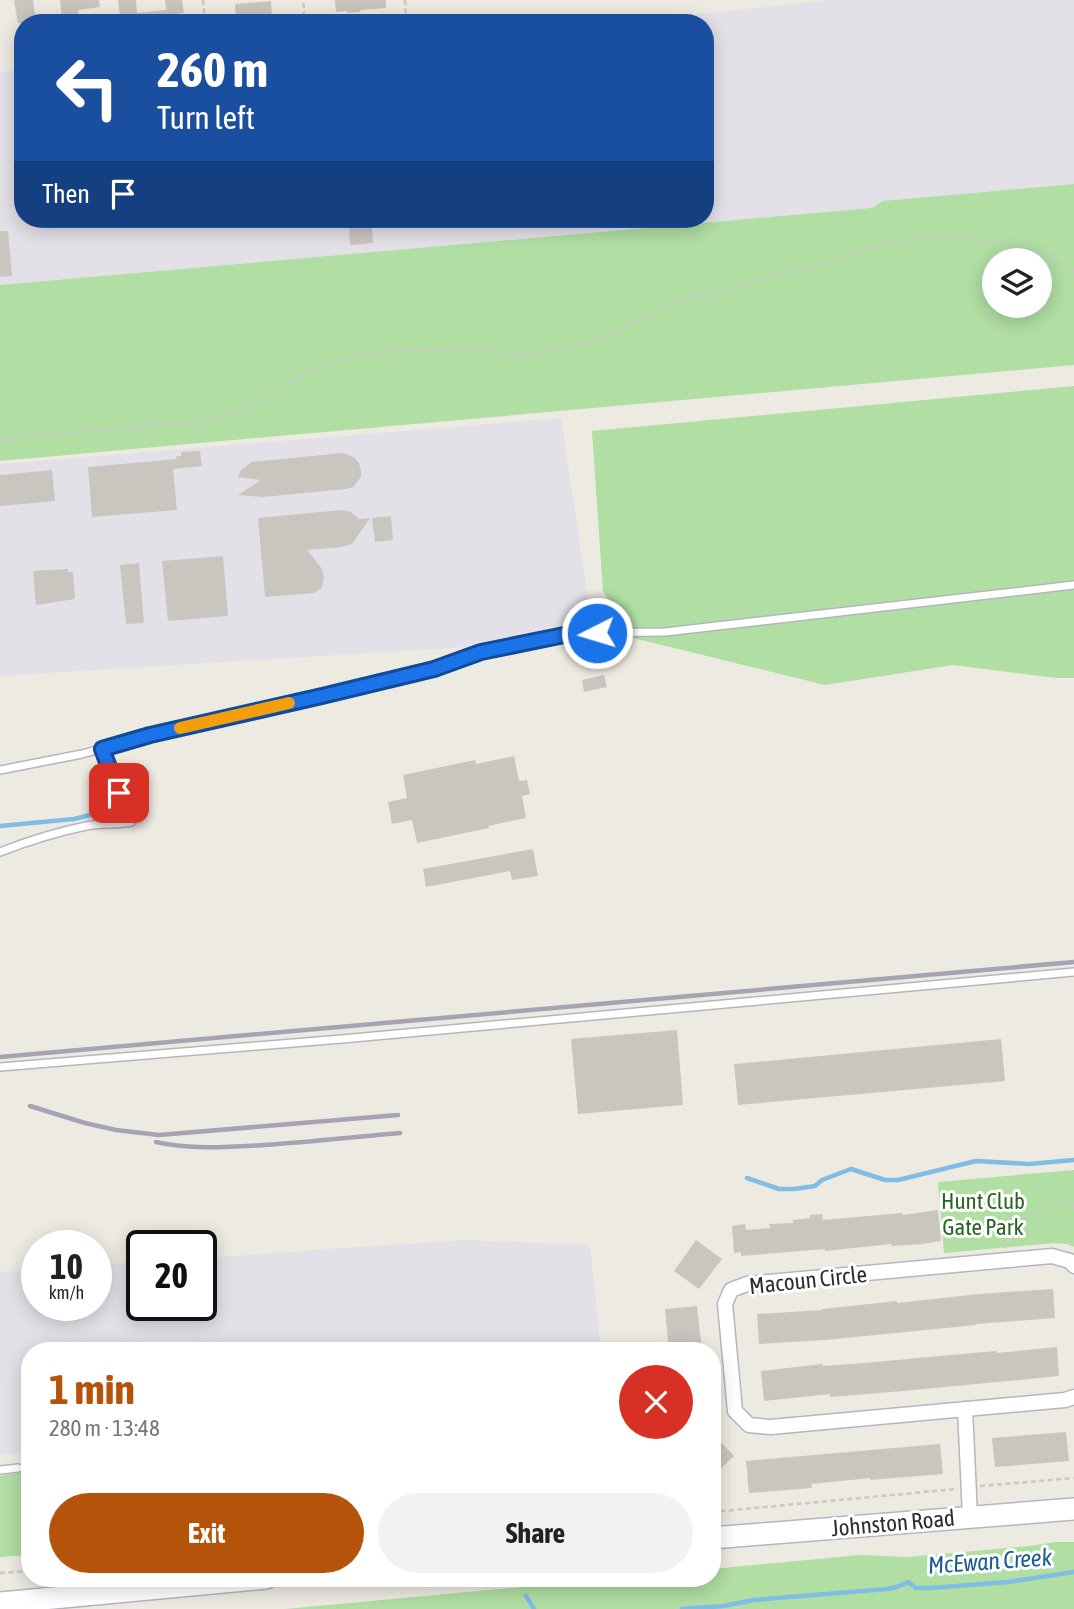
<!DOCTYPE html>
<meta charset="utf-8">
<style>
:root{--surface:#fff;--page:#f2f2f2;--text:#222;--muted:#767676;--accent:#b45309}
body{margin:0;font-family:"Asap Condensed",sans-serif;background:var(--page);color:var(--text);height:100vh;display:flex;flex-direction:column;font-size:26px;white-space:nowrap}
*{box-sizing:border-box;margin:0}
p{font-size:23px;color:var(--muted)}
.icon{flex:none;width:38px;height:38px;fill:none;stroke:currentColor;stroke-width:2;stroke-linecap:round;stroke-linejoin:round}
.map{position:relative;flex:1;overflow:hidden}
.side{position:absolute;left:21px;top:1342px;width:700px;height:245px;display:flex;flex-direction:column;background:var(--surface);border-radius:28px;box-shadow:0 4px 18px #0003}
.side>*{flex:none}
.hud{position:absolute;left:14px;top:14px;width:700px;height:214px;border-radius:28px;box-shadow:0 4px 18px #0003;background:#1a4fa0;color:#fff;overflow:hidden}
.buttons{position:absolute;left:982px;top:248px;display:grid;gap:14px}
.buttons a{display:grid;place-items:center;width:70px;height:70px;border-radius:50%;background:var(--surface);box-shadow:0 4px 18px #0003;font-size:35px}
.speed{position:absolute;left:21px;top:1230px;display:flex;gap:14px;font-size:35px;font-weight:700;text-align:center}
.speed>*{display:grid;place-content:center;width:91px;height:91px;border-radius:50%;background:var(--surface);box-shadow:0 4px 18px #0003;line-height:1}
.speed small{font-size:18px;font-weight:400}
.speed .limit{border:4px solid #111;border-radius:10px;background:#fff;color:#111}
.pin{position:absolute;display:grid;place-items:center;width:60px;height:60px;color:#fff;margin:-30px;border-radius:14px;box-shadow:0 4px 10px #0006}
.me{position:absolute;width:77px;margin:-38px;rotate:265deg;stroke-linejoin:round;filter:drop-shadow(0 0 5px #0008)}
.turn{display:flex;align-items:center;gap:24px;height:147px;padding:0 28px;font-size:32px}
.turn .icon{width:91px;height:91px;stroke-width:2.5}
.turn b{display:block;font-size:49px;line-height:60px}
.then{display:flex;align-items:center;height:66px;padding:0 28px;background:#0003;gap:14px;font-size:26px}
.round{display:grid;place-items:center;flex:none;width:74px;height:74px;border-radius:37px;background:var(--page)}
.overview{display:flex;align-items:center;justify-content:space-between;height:119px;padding:0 28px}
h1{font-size:42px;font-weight:700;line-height:52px;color:var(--accent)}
.primary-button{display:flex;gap:14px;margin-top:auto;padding:14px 28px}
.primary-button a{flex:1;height:80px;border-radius:42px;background:var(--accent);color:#fff;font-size:28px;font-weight:700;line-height:80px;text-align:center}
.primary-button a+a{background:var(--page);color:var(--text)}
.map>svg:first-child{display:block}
.industrial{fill:#e3e1e7}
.green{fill:#b0dea3;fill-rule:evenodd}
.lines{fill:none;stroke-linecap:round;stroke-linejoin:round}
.stream{stroke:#7fbde5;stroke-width:4.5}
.building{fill:#c9c6c0}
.lane-casing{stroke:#b5b5bf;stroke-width:10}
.street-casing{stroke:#b5b5bf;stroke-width:17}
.secondary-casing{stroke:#b5b5bf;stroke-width:24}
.path{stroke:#c8c8c8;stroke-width:2.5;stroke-dasharray:5 3.5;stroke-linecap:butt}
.lane{stroke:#fff;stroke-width:7}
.street{stroke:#fff;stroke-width:14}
.secondary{stroke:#fff;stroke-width:21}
.rail{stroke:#a4a4b5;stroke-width:4.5}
.route-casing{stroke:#114b97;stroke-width:18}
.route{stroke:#1a73e8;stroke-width:12}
.slow{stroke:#f59e0b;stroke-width:12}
.labels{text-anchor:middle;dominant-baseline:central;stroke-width:6;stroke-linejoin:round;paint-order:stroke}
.park-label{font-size:23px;fill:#276522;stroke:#fff}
.street-label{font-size:23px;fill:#2d2d2d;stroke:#fff}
.water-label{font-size:24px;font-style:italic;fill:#1a5b94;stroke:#fff}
</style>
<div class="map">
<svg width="1074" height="1609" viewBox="0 0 1074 1609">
<rect width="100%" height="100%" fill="#edeae1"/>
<g class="industrial">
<path d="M830,0H1074V195L0,294V72L23,70V219H705V23H615Z"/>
<path d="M561,418L594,639L0,676V464Z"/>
<path d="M464,1240L590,1245L601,1351H30V1452L0,1455V1272L37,1269V1306H96V1265L142,1262V1306H201V1258Z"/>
</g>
<g class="green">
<path d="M1074,184V365L0,461V285L872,208L883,201ZM994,261H1040V306H994Z"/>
<path d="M1074,386V678H1057L953,665L825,685L633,638L603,591L592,431Z"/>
<path d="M1074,1170V1247L1067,1244L1054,1243L944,1253L938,1182Z"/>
<path d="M20,1472L30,1473V1555L0,1557V1476Z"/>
<path d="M1055,1542H1074V1609H285L608,1579L712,1578V1569L860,1555L908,1557L1029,1546Z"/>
</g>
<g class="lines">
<g class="stream">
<path d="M0,826L74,819L102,812"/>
<path d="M747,1178L779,1189H794L815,1186L822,1180L851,1169L885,1180H898L976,1161L1029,1164L1074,1160"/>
<path d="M526,1596L534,1609"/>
<path d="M682,1609L723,1606L754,1600L887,1589L897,1587L908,1582L916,1588H931L1008,1582L1074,1572"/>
</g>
</g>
<g class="building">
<path d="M16,0H33L36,23H18L14,1Z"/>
<path d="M60,0H99L100,7L78,10L79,19L62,21Z"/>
<path d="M118,0H136L137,13L166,10L165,0H182L184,13L168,15L169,23H132V15L120,16Z"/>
<path d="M335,0H386V8L360,10L361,12L347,13V11L336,12Z"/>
<path d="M271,1L272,18L247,22V20L236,21L235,4Z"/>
<path d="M372,226L373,243L350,245L349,228Z"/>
<path d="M0,231H8L12,276L0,277Z"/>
<path d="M200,451L202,466L173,469L177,510L92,517L88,467L177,459L176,456H181V452Z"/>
<path d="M343,453L354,457L359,463L361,471V477L353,487L346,489L263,497L238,495L261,480L238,477L241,470L251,462Z"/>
<path d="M52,470L55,501L0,506V475Z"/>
<path d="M341,510L351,512L359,519L370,518L352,544L341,547L307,550L322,569L324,578L322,588L314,593L265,597L258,518Z"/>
<path d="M391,516L393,540L375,542L372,518Z"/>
<path d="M223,556L228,616L168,621L162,561Z"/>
<path d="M139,563L144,623L126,624L120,565Z"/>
<path d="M68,569V572H73L75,599L36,605L33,571Z"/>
<path d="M604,675L607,687L584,692L582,680Z"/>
<path d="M514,756L519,781L527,780L530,794L522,796L526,818L488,826L489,828L417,843L412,820L392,824L388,802L407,798L403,775L475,760L476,764Z"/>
<path d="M533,849L538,876L512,880L510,871L426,887L423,869Z"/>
<path d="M677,1030L683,1105L578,1114L571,1039Z"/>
<path d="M1001,1039L1005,1081L738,1105L734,1064Z"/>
<path d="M938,1210L941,1241L922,1244L892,1246L891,1244L825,1251V1249L741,1256V1252L734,1253L732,1226L745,1224L746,1230L770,1228L769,1224L793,1223V1220L810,1218V1215L822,1214L823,1220L902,1213L903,1215Z"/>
<path d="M696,1240L722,1259L699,1289L674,1271Z"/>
<path d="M1053,1289L1055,1318L976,1324V1325L825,1340L759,1344L757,1314L822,1310V1309L897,1301V1303L979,1294Z"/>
<path d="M697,1306L702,1351H669L665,1309Z"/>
<path d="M1057,1347L1059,1376L903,1391L830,1397V1394L764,1401L761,1371L822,1364L823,1366L864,1363L984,1352L997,1351V1353Z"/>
<path d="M1066,1432L1069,1461L995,1467L992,1438Z"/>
<path d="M712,1433L734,1456L712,1477Z"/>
<path d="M940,1444L943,1474L870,1480V1478L841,1481L811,1484L812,1488L749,1493L746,1461Z"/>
</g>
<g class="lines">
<g class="lane-casing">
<g id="lane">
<path d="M0,770L82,754L151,735L322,697L434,669L481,652L574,633L665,632L1074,585"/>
<path d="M0,852C28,841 57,832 86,826C101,823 116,825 131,822L101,749"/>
<path d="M0,1067L342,1039L1074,972"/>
<path d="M0,1470L18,1468"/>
</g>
</g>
<g class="street-casing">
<g id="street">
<path d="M1074,1266L1070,1261L1052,1256L747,1284L731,1290L725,1304L735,1411L749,1425L771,1427L1065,1400L1074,1397"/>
<path d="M965,1409L970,1516"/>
</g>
</g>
<g class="secondary-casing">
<g id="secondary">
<path d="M712,1538L1074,1509"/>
<path d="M0,1603L266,1578"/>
</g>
</g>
<g class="path">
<path d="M203,0L205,23"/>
<path d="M405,0L406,17"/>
<path d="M298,23C306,17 304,9 303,0"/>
<path d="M0,439L207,420L239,414L307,372L335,359L388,351L455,349L526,354L562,349L602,337L680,301L797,270L877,245L928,237L991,241L1040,252L1074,272"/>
<path d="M1004,1248C1021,1220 1037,1197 1074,1206"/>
<path d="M980,1486L1074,1478"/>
<path d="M712,1512L956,1489"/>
<path d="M0,1573L30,1571"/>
</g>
<use href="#lane" class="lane"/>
<use href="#street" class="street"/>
<use href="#secondary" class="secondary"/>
<g class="rail">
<path d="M0,1057L1074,962"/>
<path d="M30,1106L85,1123L116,1130L159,1135L398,1115"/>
<path d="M156,1142C191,1150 229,1147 264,1145C309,1142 354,1137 400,1133"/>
</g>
</g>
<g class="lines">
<g class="route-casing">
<path id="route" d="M119,793L102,749L150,735L322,696L434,669L481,652L574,633H597"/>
</g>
<use href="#route" class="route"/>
<path class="slow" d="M180,728L289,703"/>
</g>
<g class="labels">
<g class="park-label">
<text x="983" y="1201">Hunt Club<tspan x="983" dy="26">Gate Park</tspan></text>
</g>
<g class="street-label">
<text transform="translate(808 1280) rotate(-6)">Macoun Circle</text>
<text transform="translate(893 1523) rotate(-5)">Johnston Road</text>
</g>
<g class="water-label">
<text transform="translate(990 1561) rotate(-4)">McEwan Creek</text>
</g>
</g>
</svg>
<div class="buttons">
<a><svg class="icon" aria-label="layers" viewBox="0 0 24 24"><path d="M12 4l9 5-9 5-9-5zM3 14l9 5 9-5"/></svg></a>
</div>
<div class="speed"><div>10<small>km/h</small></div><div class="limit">20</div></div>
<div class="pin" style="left:119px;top:793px;background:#d93025"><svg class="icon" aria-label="arrive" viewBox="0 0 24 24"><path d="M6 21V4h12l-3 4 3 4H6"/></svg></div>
<svg class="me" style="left:597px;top:633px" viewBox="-20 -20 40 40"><circle r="17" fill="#1a73e8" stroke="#fff" stroke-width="3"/><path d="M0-11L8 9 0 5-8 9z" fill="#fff"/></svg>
<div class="hud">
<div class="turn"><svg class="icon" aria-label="left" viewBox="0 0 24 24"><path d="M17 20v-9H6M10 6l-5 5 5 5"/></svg><div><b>260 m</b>Turn left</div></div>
<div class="then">Then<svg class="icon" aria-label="arrive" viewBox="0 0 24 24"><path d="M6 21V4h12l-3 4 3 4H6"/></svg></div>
</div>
<section class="side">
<div class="overview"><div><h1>1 min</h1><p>280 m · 13:48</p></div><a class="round" style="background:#d93025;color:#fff"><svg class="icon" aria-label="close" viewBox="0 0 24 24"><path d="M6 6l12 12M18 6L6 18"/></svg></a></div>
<div class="primary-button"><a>Exit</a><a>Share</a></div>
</section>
</div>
